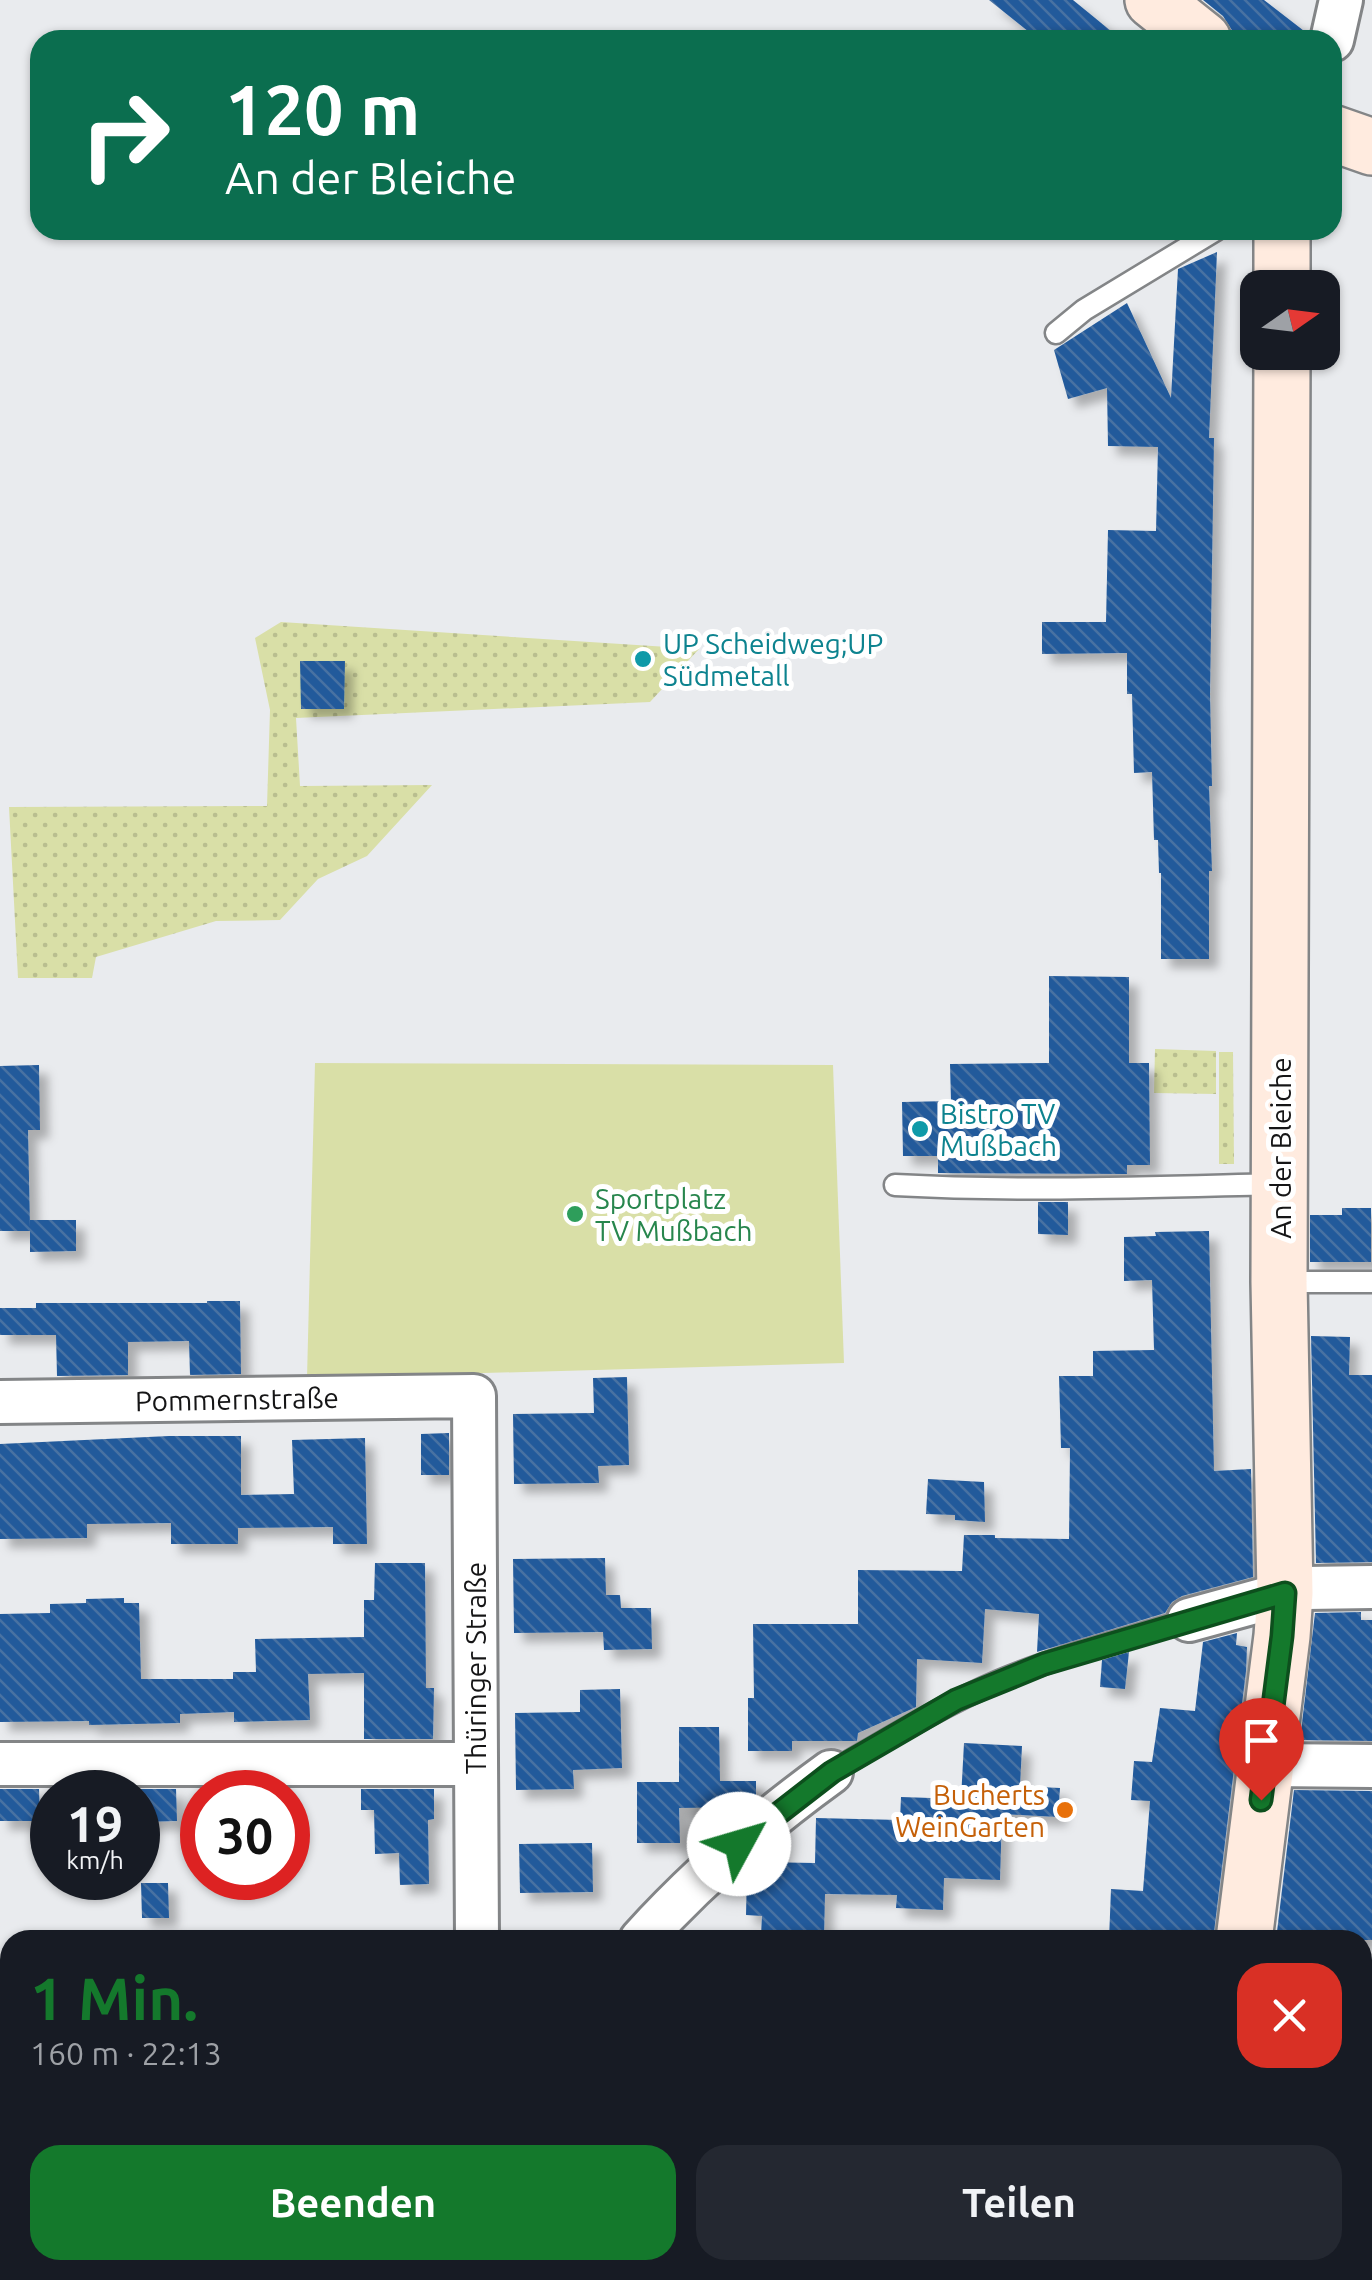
<!DOCTYPE html>
<html lang="de">
<meta charset="utf-8">
<style>
:root{--surface:#171b24;--page:#242831;--text:#f1f3f6;--muted:#9ea1a6;--accent:#14792c}
body{margin:0;font-family:Ubuntu,sans-serif;background:var(--page);color:var(--text);height:100vh;display:flex;flex-direction:column;font-size:38px;white-space:nowrap}
*{box-sizing:border-box;margin:0}
p{font-size:32px;color:var(--muted)}
.icon{flex:none;width:55px;height:55px;fill:none;stroke:currentColor;stroke-width:2;stroke-linecap:round;stroke-linejoin:round}
.map{position:relative;flex:1;overflow:hidden}
.side{position:absolute;left:0px;top:1930px;width:1372px;height:350px;display:flex;flex-direction:column;background:var(--surface);border-radius:30px 30px 0 0;box-shadow:0 2px 8px #0004}
.side>*{flex:none}
.banner{position:absolute;left:30px;top:30px;width:1312px;height:210px;border-radius:30px;box-shadow:0 2px 8px #0004;background:#0b6e4f;color:#fff;overflow:hidden}
.needle{width:65px;rotate:76deg}
.fabs{position:absolute;left:1240px;top:270px;display:grid;gap:20px}
.fabs a{display:grid;place-items:center;width:100px;height:100px;border-radius:20px;background:var(--surface);box-shadow:0 2px 8px #0004;font-size:50px}
.speed{position:absolute;left:30px;top:1770px;display:flex;gap:20px;font-size:50px;font-weight:700;text-align:center}
.speed>*{display:grid;place-content:center;width:130px;height:130px;border-radius:50%;background:var(--surface);box-shadow:0 2px 8px #0004;line-height:1}
.speed small{font-size:25px;font-weight:400}
.speed .limit{border:15px solid #d22;background:#fff;color:#111}
.pin{position:absolute;display:grid;place-items:center;width:85px;height:85px;color:#fff;margin:-102px -42px;border-radius:50% 50% 50% 0;rotate:-45deg;box-shadow:0 0 10px #0007}
.pin .icon{rotate:45deg}
.me{position:absolute;width:110px;margin:-55px;rotate:51deg;stroke-linejoin:round;filter:drop-shadow(0 0 8px #0008)}
.turn{display:flex;align-items:center;gap:35px;height:210px;padding:0 30px;font-size:45px}
.turn .icon{width:130px;height:130px;stroke-width:2.5}
.turn b{display:block;font-size:70px;line-height:85px}
.round{display:grid;place-items:center;flex:none;width:105px;height:105px;border-radius:30px;background:var(--page)}
.summary{display:flex;align-items:center;justify-content:space-between;height:170px;padding:0 30px}
h1{font-size:60px;font-weight:700;line-height:75px;color:var(--accent)}
.action{display:flex;gap:20px;margin-top:auto;padding:20px 30px}
.action a{flex:1;height:115px;border-radius:30px;background:var(--accent);color:#fff;font-size:40px;font-weight:700;line-height:115px;text-align:center}
.action a+a{background:var(--page);color:var(--text)}
.map>svg:first-child{display:block}
.grass{fill:url(#grass-dots)}
.pitch{fill:#d9dfa7}
.building{fill:url(#building-back-hatch);filter:url(#shadow)}
.lines{fill:none;stroke-linecap:round;stroke-linejoin:round}
.lane-casing{stroke:#838587;stroke-width:25}
.street-casing{stroke:#838587;stroke-width:48}
.secondary-casing{stroke:#838587;stroke-width:60}
.lane{stroke:#fff;stroke-width:20}
.street{stroke:#fff;stroke-width:42}
.secondary{stroke:#ffebdf;stroke-width:55}
.route-casing{stroke:#0d4f1d;stroke-width:25}
.route{stroke:#14792c;stroke-width:18}
.culture-dot{fill:#0f9aa8;stroke:#fff;stroke-width:4}
.leisure-dot{fill:#2e9e5b;stroke:#fff;stroke-width:4}
.food-dot{fill:#e8710a;stroke:#fff;stroke-width:4}
.labels{text-anchor:middle;dominant-baseline:central;stroke-width:10;stroke-linejoin:round;paint-order:stroke}
.culture-label{font-size:28px;fill:#0d838f;stroke:#fff;text-anchor:start}
.street-label{font-size:28px;fill:#151516;stroke:#fff}
.leisure-label{font-size:28px;fill:#27864d;stroke:#fff;text-anchor:start}
.food-label{font-size:28px;fill:#c56008;stroke:#fff;text-anchor:end}
</style>
<div class="map">
<svg width="1372" height="2280" viewBox="0 0 1372 2280">
<defs>
<pattern id="grass-dots" width="8" height="8" patternUnits="userSpaceOnUse" patternTransform="scale(2.5)"><rect width="8" height="8" fill="#d9dfa7"/><path d="M2 2h.1M6 6h.1" fill="none" stroke="#b9be8f" stroke-width="1.8" stroke-linecap="round"/></pattern>
<pattern id="building-back-hatch" width="6" height="6" patternUnits="userSpaceOnUse" patternTransform="scale(2.5)"><rect width="6" height="6" fill="#235a9b"/><path d="M-1 5l2 2M0 0l6 6M5-1l2 2" fill="none" stroke="#4872a2"/></pattern>
<filter id="shadow"><feDropShadow dx="9" dy="9" stdDeviation="5" flood-color="#0004"/></filter>
</defs>
<rect width="100%" height="100%" fill="#e9ebee"/>
<g class="grass">
<path d="M281,622L699,649L650,702L296,718L300,786L432,785L367,856L318,879L280,920L216,921L96,957L92,978H18L9,807L267,806L270,710L255,638Z"/>
<path d="M1155,1049L1216,1051V1094L1154,1093Z"/>
<path d="M1219,1052H1233L1234,1164H1219Z"/>
</g>
<path class="pitch" d="M315,1063L833,1065L844,1363L307,1378Z"/>
<g class="building">
<path d="M989,0H1073L1122,40H1039Z"/>
<path d="M1203,0H1264L1308,34V40H1243L1233,32L1223,16Z"/>
<path d="M1217,252L1209,438H1214L1210,694L1212,786H1209L1212,871H1209V959H1161V873H1159L1158,840H1154L1152,772L1134,773L1132,694H1127V653L1042,654V622H1106L1108,530L1156,531L1158,447L1108,446L1107,388L1068,399L1054,350L1127,303L1171,398L1178,269Z"/>
<path d="M300,661H345L344,709H301Z"/>
<path d="M1049,976L1129,977V1063H1149L1150,1165H1127V1174L944,1173H938V1156H903L902,1102L951,1101L950,1064L1049,1063Z"/>
<path d="M39,1065L40,1130H28L30,1227V1220H76V1251L30,1252V1231H0V1066Z"/>
<path d="M1038,1202H1068V1235L1038,1234Z"/>
<path d="M1342,1208H1371V1262H1310V1215H1342Z"/>
<path d="M1209,1231L1214,1471L1251,1469L1253,1577L1182,1596L1172,1602L1165,1613L1037,1652L1039,1614L985,1609L982,1663L917,1659L916,1707L858,1733L857,1741H792V1751H748V1698H754L753,1624H858V1570L962,1571L964,1535H995V1538L1069,1539L1070,1448H1061L1059,1376H1093V1351L1154,1350L1152,1280L1124,1281V1237L1156,1236L1155,1232Z"/>
<path d="M207,1301H240L241,1374L190,1375L189,1341L128,1342V1375L57,1376L56,1335H0V1308H36V1303H207Z"/>
<path d="M1311,1336L1350,1337L1349,1375H1372V1562L1316,1563Z"/>
<path d="M627,1377L629,1465L598,1466L599,1483L514,1484L513,1414L594,1413L593,1378Z"/>
<path d="M449,1433V1475H421V1434Z"/>
<path d="M169,1436H241V1495L294,1494L292,1440L365,1438L367,1544H333V1527L238,1528V1544H171V1523L87,1524V1538L0,1539V1444Z"/>
<path d="M928,1479L984,1482L985,1522L955,1520V1515L926,1514Z"/>
<path d="M605,1558L606,1595H620L621,1608H651L652,1649L604,1650L603,1632L514,1633L513,1559Z"/>
<path d="M375,1563H425L426,1688H434L433,1739H364V1673L308,1674L310,1720L234,1722V1712L180,1714V1723L89,1725V1721L0,1722V1614L50,1613V1604L86,1603V1599L124,1598V1603H139L141,1679H233V1672H256L255,1639L364,1637V1600H374Z"/>
<path d="M1361,1612V1620H1372V1741L1300,1740L1315,1613Z"/>
<path d="M1237,1633L1236,1645L1247,1647L1246,1671L1213,1940H1109L1111,1889L1143,1891L1150,1801L1131,1800L1134,1761L1152,1762L1160,1708L1195,1711L1203,1642Z"/>
<path d="M1129,1652L1125,1689L1100,1687L1102,1660Z"/>
<path d="M620,1689L622,1768L573,1770L574,1789L516,1790L515,1713L580,1712V1690Z"/>
<path d="M679,1727H719L720,1781H756V1798L745,1807L679,1808L680,1843H637V1782H679Z"/>
<path d="M964,1743L1022,1746L1020,1786L1060,1788L1058,1817L1002,1814L1000,1880L944,1878L943,1910L896,1908L897,1895L825,1894L824,1937L761,1935L762,1916L746,1915L747,1871L757,1862L815,1863L816,1818L900,1820L901,1797L961,1799Z"/>
<path d="M0,1789H39L40,1821H0Z"/>
<path d="M138,1789H176L177,1821L138,1822Z"/>
<path d="M361,1789H434V1819L428,1820L429,1884L400,1885L399,1853L375,1854L374,1810H361Z"/>
<path d="M1294,1790L1372,1791V1940H1276Z"/>
<path d="M592,1843L593,1892L520,1893L519,1844Z"/>
<path d="M141,1883H168L169,1918H142Z"/>
</g>
<g class="lines">
<g class="lane-casing">
<g id="lane">
<path d="M1056,333L1084,310L1216,230"/>
<path d="M895,1185C1024,1192 1151,1187 1279,1184"/>
<path d="M1279,1282H1372"/>
<path d="M831,1772C886,1740 941,1706 999,1681C1057,1656 1128,1639 1189,1620"/>
</g>
</g>
<g class="street-casing">
<g id="street">
<path d="M1332,40L1341,0"/>
<path d="M0,1402L474,1396L477,1940"/>
<path d="M1189,1620L1306,1588L1372,1587"/>
<path d="M0,1764H476"/>
<path d="M1266,1765L1372,1766"/>
<path d="M641,1940C699,1876 762,1822 831,1772"/>
<path d="M0,2067L10,2068"/>
<path d="M1125,2280L1126,2270"/>
</g>
</g>
<g class="secondary-casing">
<g id="secondary">
<path d="M1153,0L1203,40"/>
<path d="M1332,133L1372,147"/>
<path d="M1282,288V230"/>
<path d="M1244,1940L1282,1636L1285,1593L1279,1282L1282,352"/>
<path d="M1362,2216H1372"/>
<path d="M36,2280L87,2270"/>
</g>
</g>
<use href="#lane" class="lane"/>
<use href="#street" class="street"/>
<use href="#secondary" class="secondary"/>
</g>
<g class="lines">
<g class="route-casing">
<path id="route" d="M739,1844L832,1772L956,1700L1044,1664L1285,1593L1282,1636L1261,1800"/>
</g>
<use href="#route" class="route"/>
</g>
<g class="culture-dot">
<circle cx="643" cy="659" r="10"/>
<circle cx="920" cy="1129" r="10"/>
</g>
<circle class="leisure-dot" cx="575" cy="1214" r="10"/>
<circle class="food-dot" cx="1065" cy="1810" r="10"/>
<g class="labels">
<g class="culture-label">
<text x="663" y="643">UP Scheidweg;UP<tspan x="663" dy="32">Südmetall</tspan></text>
<text x="940" y="1113">Bistro TV<tspan x="940" dy="32">Mußbach</tspan></text>
</g>
<g class="street-label">
<text transform="translate(1280 1148) rotate(-90)">An der Bleiche</text>
<text transform="translate(237 1399) rotate(-1)">Pommernstraße</text>
<text transform="translate(475 1668) rotate(-90)">Thüringer Straße</text>
</g>
<g class="leisure-label">
<text x="595" y="1198">Sportplatz<tspan x="595" dy="32">TV Mußbach</tspan></text>
</g>
<g class="food-label">
<text x="1045" y="1794">Bucherts<tspan x="1045" dy="32">WeinGarten</tspan></text>
</g>
</g>
</svg>
<div class="fabs">
<a><svg class="needle" viewBox="-14 -14 28 28"><path d="M0-13l5 13h-10z" fill="#e53935"/><path d="M0 13l5-13h-10z" fill="#9ea1a6"/></svg></a>
</div>
<div class="speed"><div>19<small>km/h</small></div><div class="limit">30</div></div>
<div class="pin" style="left:1261px;top:1800px;background:#d93025"><svg class="icon" aria-label="arrive" viewBox="0 0 24 24"><path d="M6 21V4h12l-3 4 3 4H6"/></svg></div>
<svg class="me" style="left:739px;top:1844px" viewBox="-20 -20 40 40"><circle r="19" fill="#fff"/><path d="M0-13L10 11 0 6-10 11z" fill="#14792c"/></svg>
<div class="banner">
<div class="turn"><svg class="icon" aria-label="right" viewBox="0 0 24 24"><path d="M7 20v-9h11M14 6l5 5-5 5"/></svg><div><b>120 m</b>An der Bleiche</div></div>
</div>
<section class="side">
<div class="summary"><div><h1>1 Min.</h1><p>160 m · 22:13</p></div><a class="round" style="background:#d93025;color:#fff"><svg class="icon" aria-label="close" viewBox="0 0 24 24"><path d="M6 6l12 12M18 6L6 18"/></svg></a></div>
<div class="action"><a>Beenden</a><a>Teilen</a></div>
</section>
</div>
